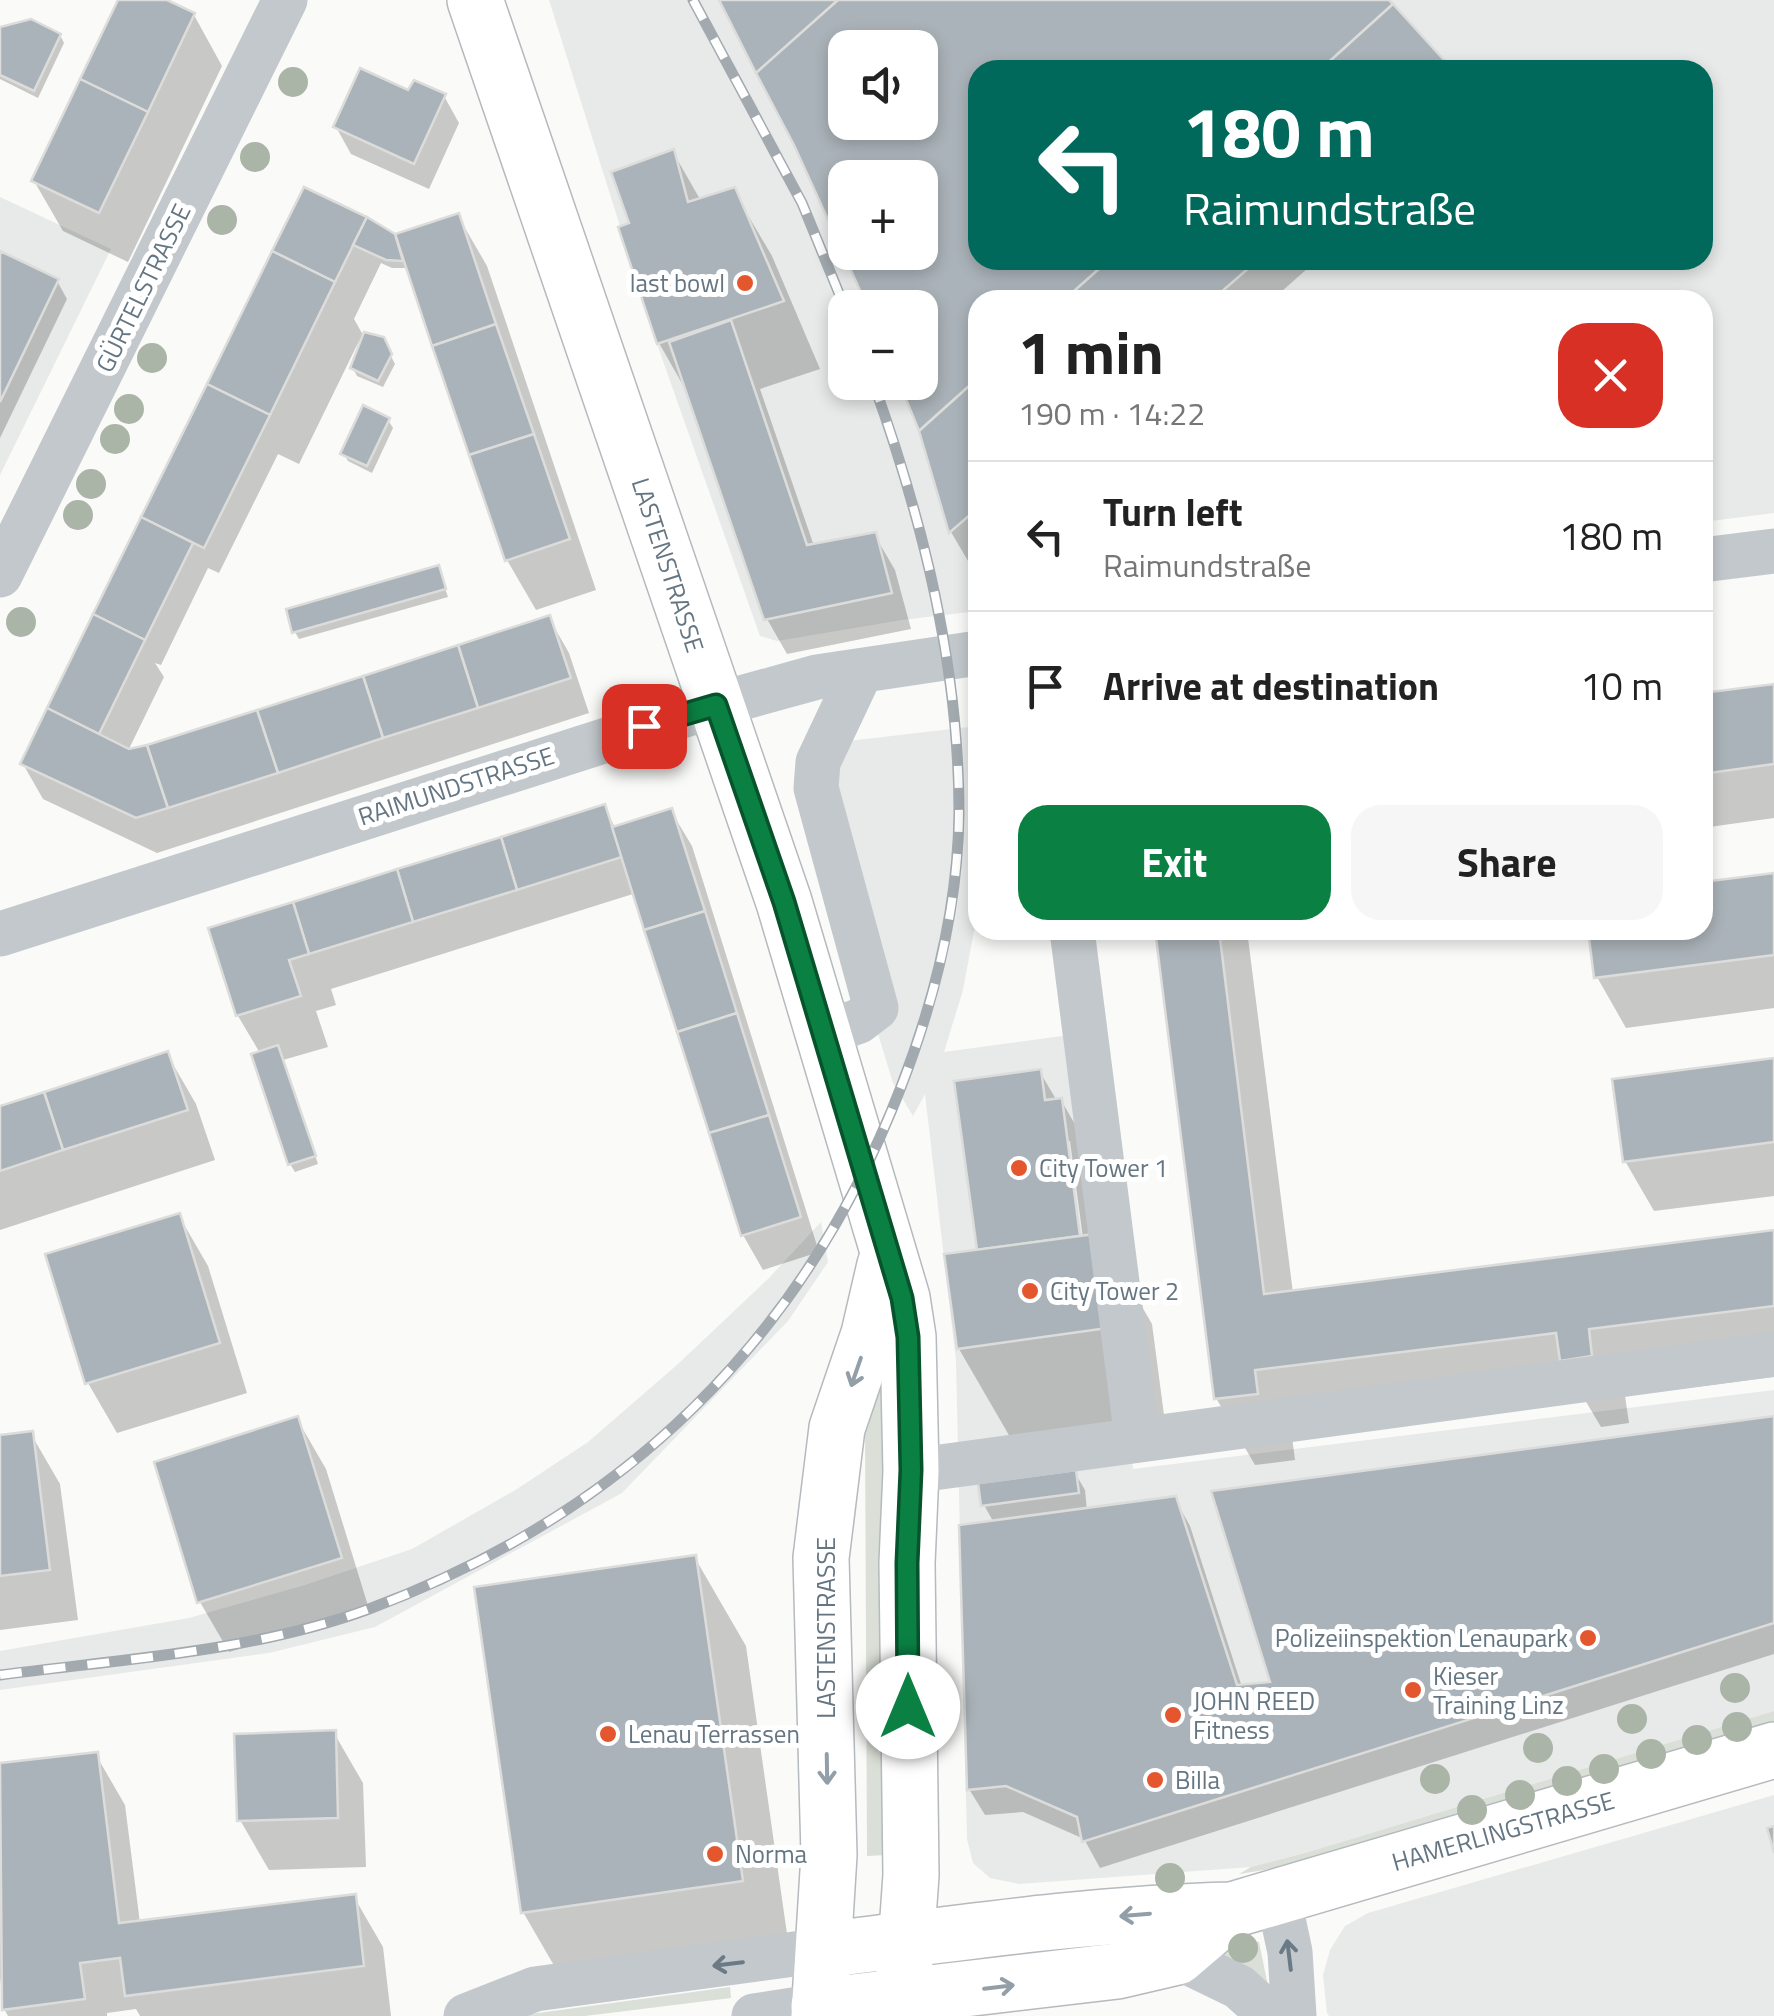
<!DOCTYPE html>
<meta charset="utf-8">
<style>
:root{--surface:#fff;--page:#f6f6f6;--text:#222;--muted:#767676;--line:#e0e0e0;--accent:#0b8043}
body{margin:0;font-family:"Titillium Web",sans-serif;background:var(--page);color:var(--text);height:100vh;display:flex;flex-direction:column;font-size:38px;white-space:nowrap}
*{box-sizing:border-box;margin:0}
p{font-size:32px;color:var(--muted)}
.icon{flex:none;width:55px;height:55px;fill:none;stroke:currentColor;stroke-width:2;stroke-linecap:round;stroke-linejoin:round}
.map{position:relative;flex:1;overflow:hidden}
.details{position:absolute;left:968px;top:290px;width:745px;height:650px;display:flex;flex-direction:column;background:var(--surface);border-radius:30px;box-shadow:0 5px 15px #0003}
.details>*{flex:none}
.hud{position:absolute;left:968px;top:60px;width:745px;height:210px;border-radius:30px;box-shadow:0 5px 15px #0003;background:#00695c;color:#fff;overflow:hidden}
.fabs{position:absolute;left:828px;top:30px;display:grid;gap:20px}
.fabs a{display:grid;place-items:center;width:110px;height:110px;border-radius:20px;background:var(--surface);box-shadow:0 5px 15px #0003;font-size:50px}
.pin{position:absolute;display:grid;place-items:center;width:85px;height:85px;color:#fff;margin:-42px;border-radius:20px;box-shadow:0 5px 15px #0006}
.me{position:absolute;width:110px;margin:-55px;rotate:0deg;stroke-linejoin:round;filter:drop-shadow(0 0 8px #0008)}
.turn{display:flex;align-items:center;gap:35px;height:210px;padding:0 50px;font-size:45px}
.turn .icon{width:130px;height:130px;stroke-width:2.5}
.turn b{display:block;font-size:70px;line-height:85px}
.round{display:grid;place-items:center;flex:none;width:105px;height:105px;border-radius:30px;background:var(--page)}
.summary{display:flex;align-items:center;justify-content:space-between;height:170px;padding:0 50px}
h1{font-size:60px;font-weight:700;line-height:75px}
.action{display:flex;gap:20px;margin-top:auto;padding:20px 50px}
.action a{flex:1;height:115px;border-radius:30px;background:var(--accent);color:#fff;font-size:40px;font-weight:700;line-height:115px;text-align:center}
.action a+a{background:var(--page);color:var(--text)}
ul{padding:0;list-style:none}
li{display:flex;align-items:center;gap:30px;height:150px;padding:0 50px;border-top:2px solid var(--line)}
li div{flex:1}
li b{display:block;font-size:38px}
li em{font-style:normal}
.map>svg:first-child{display:block}
.built{fill:#e8e9e9;fill-rule:evenodd}
.green{fill:#dadfd7}
.shadow{fill:#0003;fill-rule:evenodd}
.building{fill:#aab3b9;stroke:#dcdcda;stroke-width:2.5;fill-rule:evenodd}
.lines{fill:none;stroke-linecap:round;stroke-linejoin:round}
.major-casing{stroke:#b5babe;stroke-width:58}
.minor{stroke:#c3c8cc;stroke-width:45}
.major{stroke:#fff;stroke-width:55}
.rail-casing{stroke:#a2aab0;stroke-width:11}
.rail{stroke:#fff;stroke-width:8;stroke-dasharray:22;stroke-linecap:butt}
.tree{fill:#aab4a7}
.oneway{stroke:#939fa8}
.oneway2{stroke:#6a7a87}
.route-casing{stroke:#07532c;stroke-width:25}
.route{stroke:#0b8043;stroke-width:18}
.poi-dot{fill:#e4572e;stroke:#fff;stroke-width:4}
.labels{text-anchor:middle;dominant-baseline:central;stroke-width:10;stroke-linejoin:round;paint-order:stroke}
.poi-label{font-size:25px;fill:#657683;stroke:#fff;text-anchor:start}
.street-label{font-size:25px;fill:#657683;stroke:#fff}
</style>
<div class="map">
<svg width="1774" height="2016" viewBox="0 0 1774 2016">
<rect width="100%" height="100%" fill="#fafaf8"/>
<g class="built">
<path d="M549,0H1774V513L1703,522L1702,300H978L977,611L902,620L777,641L760,636L657,344ZM845,48H920V122H845ZM978,70H1702V260H978ZM845,178H920V252H845ZM845,308H920V382H845Z"/>
<path d="M0,197L111,249L0,475Z"/>
<path d="M977,726V915L963,990L944,1052L1077,1034L1133,1469L1774,1390V1711L1305,1853L1251,1867L1019,1884L990,1878L973,1863L967,1839L956,1361L925,1094L913,1116L893,1083L808,803L840,742Z"/>
<path d="M821,1222L828,1262L788,1321L622,1493L375,1627L269,1653L0,1690V1651L189,1618L305,1585L412,1549L517,1489L588,1442L678,1364L769,1278Z"/>
<path d="M1774,1795V2016H1329L1327,2013L1323,1975L1330,1950L1345,1926L1368,1913Z"/>
</g>
<g class="green">
<path d="M885,1341L886,1855L867,1856L865,1422Z"/>
<path d="M1774,1711V1723L1301,1864L1239,1874L1251,1867L1305,1853Z"/>
<path d="M1247,1939L1259,1942L1268,1986L1213,1950Z"/>
<path d="M730,1987L731,1998L585,2016H516Z"/>
</g>
<g class="shadow">
<path d="M121,0H161L194,15L222,66L128,262L63,231L34,181Z"/>
<path d="M723,0H1385L1449,70H978V260H1317L1272,300H978V560L971,566L951,532L921,430L920,178H845V252ZM845,48H920V122H845Z"/>
<path d="M0,29L60,35L64,43L38,98L0,79Z"/>
<path d="M410,94L444,96L459,123L429,189L351,154L336,127Z"/>
<path d="M673,152L701,201L733,190L772,256L820,369L760,389L814,546L874,534L895,570L911,629L787,654L767,619L692,401L659,343L632,225Z"/>
<path d="M305,190L394,237L458,216L487,266L596,590L536,610L507,560L409,268H392L381,263L354,319L363,335L382,339L395,364L383,387L357,376L353,368L363,342L359,341L299,464L278,454L219,573L208,568L161,665L155,663L164,677L127,753L549,618L569,653L589,713L157,853L43,799L23,764Z"/>
<path d="M0,254L57,281L67,299L0,438Z"/>
<path d="M388,420L393,428L372,473L348,461L343,453Z"/>
<path d="M438,568L448,597L299,639L295,632Z"/>
<path d="M1702,675L1712,694L1774,686V818L1702,828Z"/>
<path d="M604,807L616,829L671,811L692,846L819,1252L763,1270L743,1235L636,893L331,989L336,1005L316,1011L328,1047L283,1060L318,1164L295,1172L290,1164L260,1053L238,1016L211,930Z"/>
<path d="M1774,876V1008L1626,1028L1597,977L1591,930H1702Z"/>
<path d="M1158,930H1247L1293,1293L1774,1233V1377L1625,1396L1629,1423L1601,1427L1585,1400L1292,1437L1295,1460L1255,1465L1216,1398Z"/>
<path d="M167,1054L196,1104L215,1160L0,1230V1108Z"/>
<path d="M1774,1061V1196L1654,1211L1625,1161Z"/>
<path d="M1040,1072L1057,1101L1061,1100L1107,1180L1118,1265L1152,1324L1164,1415L1010,1437L959,1349L981,1252ZM1065,1141H1070L1083,1238H1078Z"/>
<path d="M179,1216L208,1266L247,1393L117,1433L88,1383Z"/>
<path d="M297,1419L326,1469L369,1609L229,1652L200,1602Z"/>
<path d="M1774,1419V1654L1100,1868L1084,1839L1023,1812L985,1815L969,1789L994,1523L984,1505L1075,1473L1085,1490L1087,1511L1175,1499L1190,1526L1242,1687L1273,1684Z"/>
<path d="M31,1434L60,1484L78,1620L0,1630V1438Z"/>
<path d="M695,1558L746,1646L792,1969L574,2000L523,1912Z"/>
<path d="M334,1733L363,1783L366,1867L269,1870L240,1820Z"/>
<path d="M96,1755L125,1805L140,1923L354,1897L383,1947L391,2016H140L136,2009L107,2013V2016H8L4,2009L0,1977V1765Z"/>
</g>
<g class="building">
<path d="M118,0H167L195,13L148,112L80,79Z"/>
<path d="M719,0H838L756,73Z"/>
<path d="M838,0H1389L1393,4L1320,70H978V260H1109L1064,300H978V378L919,431L899,382H920V308H868L794,145L756,73ZM845,48H920V122H845ZM845,178H920V252H845Z"/>
<path d="M1393,4L1453,70H1320Z"/>
<path d="M31,19L61,34L34,91L0,75V27Z"/>
<path d="M360,68L408,90L414,80L446,94L414,164L333,127Z"/>
<path d="M80,79L148,112L99,213L31,181Z"/>
<path d="M674,149L688,202L735,187L784,301L657,344L618,227L629,223L611,172Z"/>
<path d="M304,187L367,217L335,282L272,251Z"/>
<path d="M459,213L496,324L432,346L395,234Z"/>
<path d="M367,217L395,234L403,261L386,260L353,245Z"/>
<path d="M0,251L59,279L0,402Z"/>
<path d="M272,251L335,282L270,415L207,384Z"/>
<path d="M1109,260H1258L1212,300H1064Z"/>
<path d="M731,320L807,545L876,532L892,593L764,620L669,342Z"/>
<path d="M496,324L534,434L469,455L432,346Z"/>
<path d="M364,332L384,337L392,354L378,381L350,368Z"/>
<path d="M978,378V508L949,533L919,431Z"/>
<path d="M207,384L270,415L204,548L141,517Z"/>
<path d="M363,405L390,418L367,466L340,454Z"/>
<path d="M534,434L570,539L505,561L469,455Z"/>
<path d="M141,517L193,543L145,640L93,614Z"/>
<path d="M439,565L446,589L292,633L286,609Z"/>
<path d="M93,614L145,640L99,734L47,708Z"/>
<path d="M550,615L571,678L478,708L458,645Z"/>
<path d="M458,645L478,708L383,738L363,676Z"/>
<path d="M363,676L383,738L278,773L257,710Z"/>
<path d="M1774,684V764L1702,774V693Z"/>
<path d="M47,708L129,749L147,745L168,808L136,818L20,764Z"/>
<path d="M257,710L278,773L168,808L147,745Z"/>
<path d="M605,804L622,857L517,890L501,837Z"/>
<path d="M672,808L705,911L644,930L612,827Z"/>
<path d="M501,837L517,890L413,922L397,869Z"/>
<path d="M397,869L413,922L309,954L293,902Z"/>
<path d="M1774,873V955L1594,978L1588,930H1702V882Z"/>
<path d="M293,902L309,954L289,960L301,996L236,1016L208,928Z"/>
<path d="M705,911L737,1013L677,1032L644,930Z"/>
<path d="M1155,930H1219L1264,1294L1774,1230V1306L1589,1329L1592,1356L1560,1361L1556,1333L1255,1370L1258,1394L1214,1399Z"/>
<path d="M737,1013L769,1115L709,1133L677,1032Z"/>
<path d="M278,1045L316,1156L288,1165L251,1054Z"/>
<path d="M168,1051L188,1110L63,1150L44,1092Z"/>
<path d="M1774,1058V1142L1623,1162L1612,1079Z"/>
<path d="M1041,1069L1045,1100L1062,1098L1080,1236L977,1250L954,1081Z"/>
<path d="M44,1092L63,1150L0,1171V1106Z"/>
<path d="M769,1115L801,1217L741,1236L709,1133Z"/>
<path d="M180,1213L220,1343L85,1384L45,1254Z"/>
<path d="M1102,1233L1115,1327L957,1349L944,1254Z"/>
<path d="M298,1416L342,1558L197,1603L154,1462Z"/>
<path d="M1774,1416V1623L1082,1842L1077,1817L1006,1786L967,1790L959,1525L1176,1496L1237,1685L1270,1682L1211,1491Z"/>
<path d="M33,1431L50,1570L0,1576V1435Z"/>
<path d="M1076,1470L1079,1493L981,1506L978,1483Z"/>
<path d="M696,1555L743,1881L521,1913L474,1587Z"/>
<path d="M336,1730L338,1818L237,1821L234,1734Z"/>
<path d="M98,1752L119,1923L356,1894L364,1966L125,1996L120,1958L80,1963L85,1999L2,2010L0,1763Z"/>
<path d="M1774,1826V1853L1767,1828Z"/>
</g>
<g class="lines">
<g class="major-casing">
<g id="major">
<path d="M475,0L784,902L902,1298L908,1337L911,1471L907,1563L911,1875L901,2016"/>
<path d="M824,1950C959,1933 1096,1913 1232,1910L1774,1750"/>
<path d="M819,2006L1117,1971L1177,1957L1232,1910"/>
<path d="M819,2016L829,1855L821,1558L837,1428L869,1334L885,1265"/>
</g>
</g>
<g class="minor">
<path d="M1702,560L1774,551"/>
<path d="M0,575L285,0"/>
<path d="M1072,930L1137,1439"/>
<path d="M0,934L716,705L817,677L978,653"/>
<path d="M823,1034L859,1021L876,1008L816,788L818,762L861,671"/>
<path d="M911,1471L1774,1354"/>
<path d="M1278,1896L1290,1952L1294,2016"/>
<path d="M1177,1957L1239,1987L1271,2016"/>
<path d="M466,2016L535,1989L824,1950"/>
<path d="M754,2016L819,2006"/>
</g>
<use href="#major" class="major"/>
<g class="rail-casing">
<g id="rail">
<path d="M693,0L802,203L845,308"/>
<path d="M0,1675C123,1659 252,1652 369,1609C623,1515 803,1340 901,1087C935,999 958,908 959,813C959,665 923,521 873,382"/>
</g>
</g>
<use href="#rail" class="rail"/>
</g>
<g class="tree">
<circle cx="293" cy="82" r="15"/>
<circle cx="255" cy="157" r="15"/>
<circle cx="222" cy="220" r="15"/>
<circle cx="152" cy="358" r="15"/>
<circle cx="129" cy="409" r="15"/>
<circle cx="115" cy="439" r="15"/>
<circle cx="91" cy="484" r="15"/>
<circle cx="78" cy="515" r="15"/>
<circle cx="21" cy="622" r="15"/>
<circle cx="1735" cy="1688" r="15"/>
<circle cx="1632" cy="1719" r="15"/>
<circle cx="1737" cy="1727" r="15"/>
<circle cx="1697" cy="1740" r="15"/>
<circle cx="1538" cy="1748" r="15"/>
<circle cx="1651" cy="1754" r="15"/>
<circle cx="1604" cy="1769" r="15"/>
<circle cx="1435" cy="1779" r="15"/>
<circle cx="1567" cy="1781" r="15"/>
<circle cx="1520" cy="1795" r="15"/>
<circle cx="1472" cy="1810" r="15"/>
<circle cx="1170" cy="1878" r="15"/>
<circle cx="1243" cy="1948" r="15"/>
</g>
<defs><path id="oneway-shaft" d="M-6 0H5M1.5-3L5.5 0L1.5 3" fill="none" stroke-width="1.6" stroke-linecap="round" stroke-linejoin="round" transform="scale(2.5)"/></defs>
<g class="oneway">
<use href="#oneway-shaft" transform="translate(856 1372) rotate(109)"/>
<use href="#oneway-shaft" transform="translate(827 1769) rotate(89)"/>
<use href="#oneway-shaft" transform="translate(1135 1915) rotate(175)"/>
<use href="#oneway-shaft" transform="translate(999 1987) rotate(-7)"/>
</g>
<g class="oneway2">
<use href="#oneway-shaft" transform="translate(1289 1955) rotate(-97)"/>
<use href="#oneway-shaft" transform="translate(728 1964) rotate(173)"/>
</g>
<g class="lines">
<g class="route-casing">
<path id="route" d="M644,726L716,705L784,902L902,1298L908,1337L911,1470L907,1563L908,1707"/>
</g>
<use href="#route" class="route"/>
</g>
<g class="poi-dot">
<circle cx="745" cy="283" r="10"/>
<circle cx="1019" cy="1168" r="10"/>
<circle cx="1030" cy="1291" r="10"/>
<circle cx="1588" cy="1638" r="10"/>
<circle cx="1413" cy="1690" r="10"/>
<circle cx="1173" cy="1715" r="10"/>
<circle cx="608" cy="1734" r="10"/>
<circle cx="1155" cy="1780" r="10"/>
<circle cx="715" cy="1854" r="10"/>
</g>
<g class="labels">
<g class="poi-label">
<text x="725" y="283" text-anchor="end">last bowl</text>
<text x="1039" y="1168">City Tower 1</text>
<text x="1050" y="1291">City Tower 2</text>
<text x="1568" y="1638" text-anchor="end">Polizeiinspektion Lenaupark</text>
<text x="1433" y="1676">Kieser<tspan x="1433" dy="29">Training Linz</tspan></text>
<text x="1193" y="1701">JOHN REED<tspan x="1193" dy="29">Fitness</tspan></text>
<text x="628" y="1734">Lenau Terrassen</text>
<text x="1175" y="1780">Billa</text>
<text x="735" y="1854">Norma</text>
</g>
<g class="street-label">
<text transform="translate(143 288) rotate(-64)">GÜRTELSTRASSE</text>
<text transform="translate(668 565) rotate(72)">LASTENSTRASSE</text>
<text transform="translate(456 786) rotate(-18)">RAIMUNDSTRASSE</text>
<text transform="translate(826 1628) rotate(-90)">LASTENSTRASSE</text>
<text transform="translate(1503 1831) rotate(-16)">HAMERLINGSTRASSE</text>
</g>
</g>
</svg>
<div class="fabs">
<a><svg class="icon" aria-label="sound" viewBox="0 0 24 24"><path d="M4 9h4l5-4v14l-5-4H4zM17 9q2 3 0 6"/></svg></a>
<a>+</a>
<a>−</a>
</div>
<div class="pin" style="left:644px;top:726px;background:#d93025"><svg class="icon" aria-label="arrive" viewBox="0 0 24 24"><path d="M6 21V4h12l-3 4 3 4H6"/></svg></div>
<svg class="me" style="left:908px;top:1707px" viewBox="-20 -20 40 40"><circle r="19" fill="#fff"/><path d="M0-13L10 11 0 6-10 11z" fill="#0b8043"/></svg>
<div class="hud">
<div class="turn"><svg class="icon" aria-label="left" viewBox="0 0 24 24"><path d="M17 20v-9H6M10 6l-5 5 5 5"/></svg><div><b>180 m</b>Raimundstraße</div></div>
</div>
<section class="details">
<div class="summary"><div><h1>1 min</h1><p>190 m · 14:22</p></div><a class="round" style="background:#d93025;color:#fff"><svg class="icon" aria-label="close" viewBox="0 0 24 24"><path d="M6 6l12 12M18 6L6 18"/></svg></a></div>
<ul>
<li><svg class="icon" aria-label="left" viewBox="0 0 24 24"><path d="M17 20v-9H6M10 6l-5 5 5 5"/></svg><div><b>Turn left</b><p>Raimundstraße</p></div><em>180 m</em></li>
<li><svg class="icon" aria-label="arrive" viewBox="0 0 24 24"><path d="M6 21V4h12l-3 4 3 4H6"/></svg><div><b>Arrive at destination</b></div><em>10 m</em></li>
</ul>
<div class="action"><a>Exit</a><a>Share</a></div>
</section>
</div>
